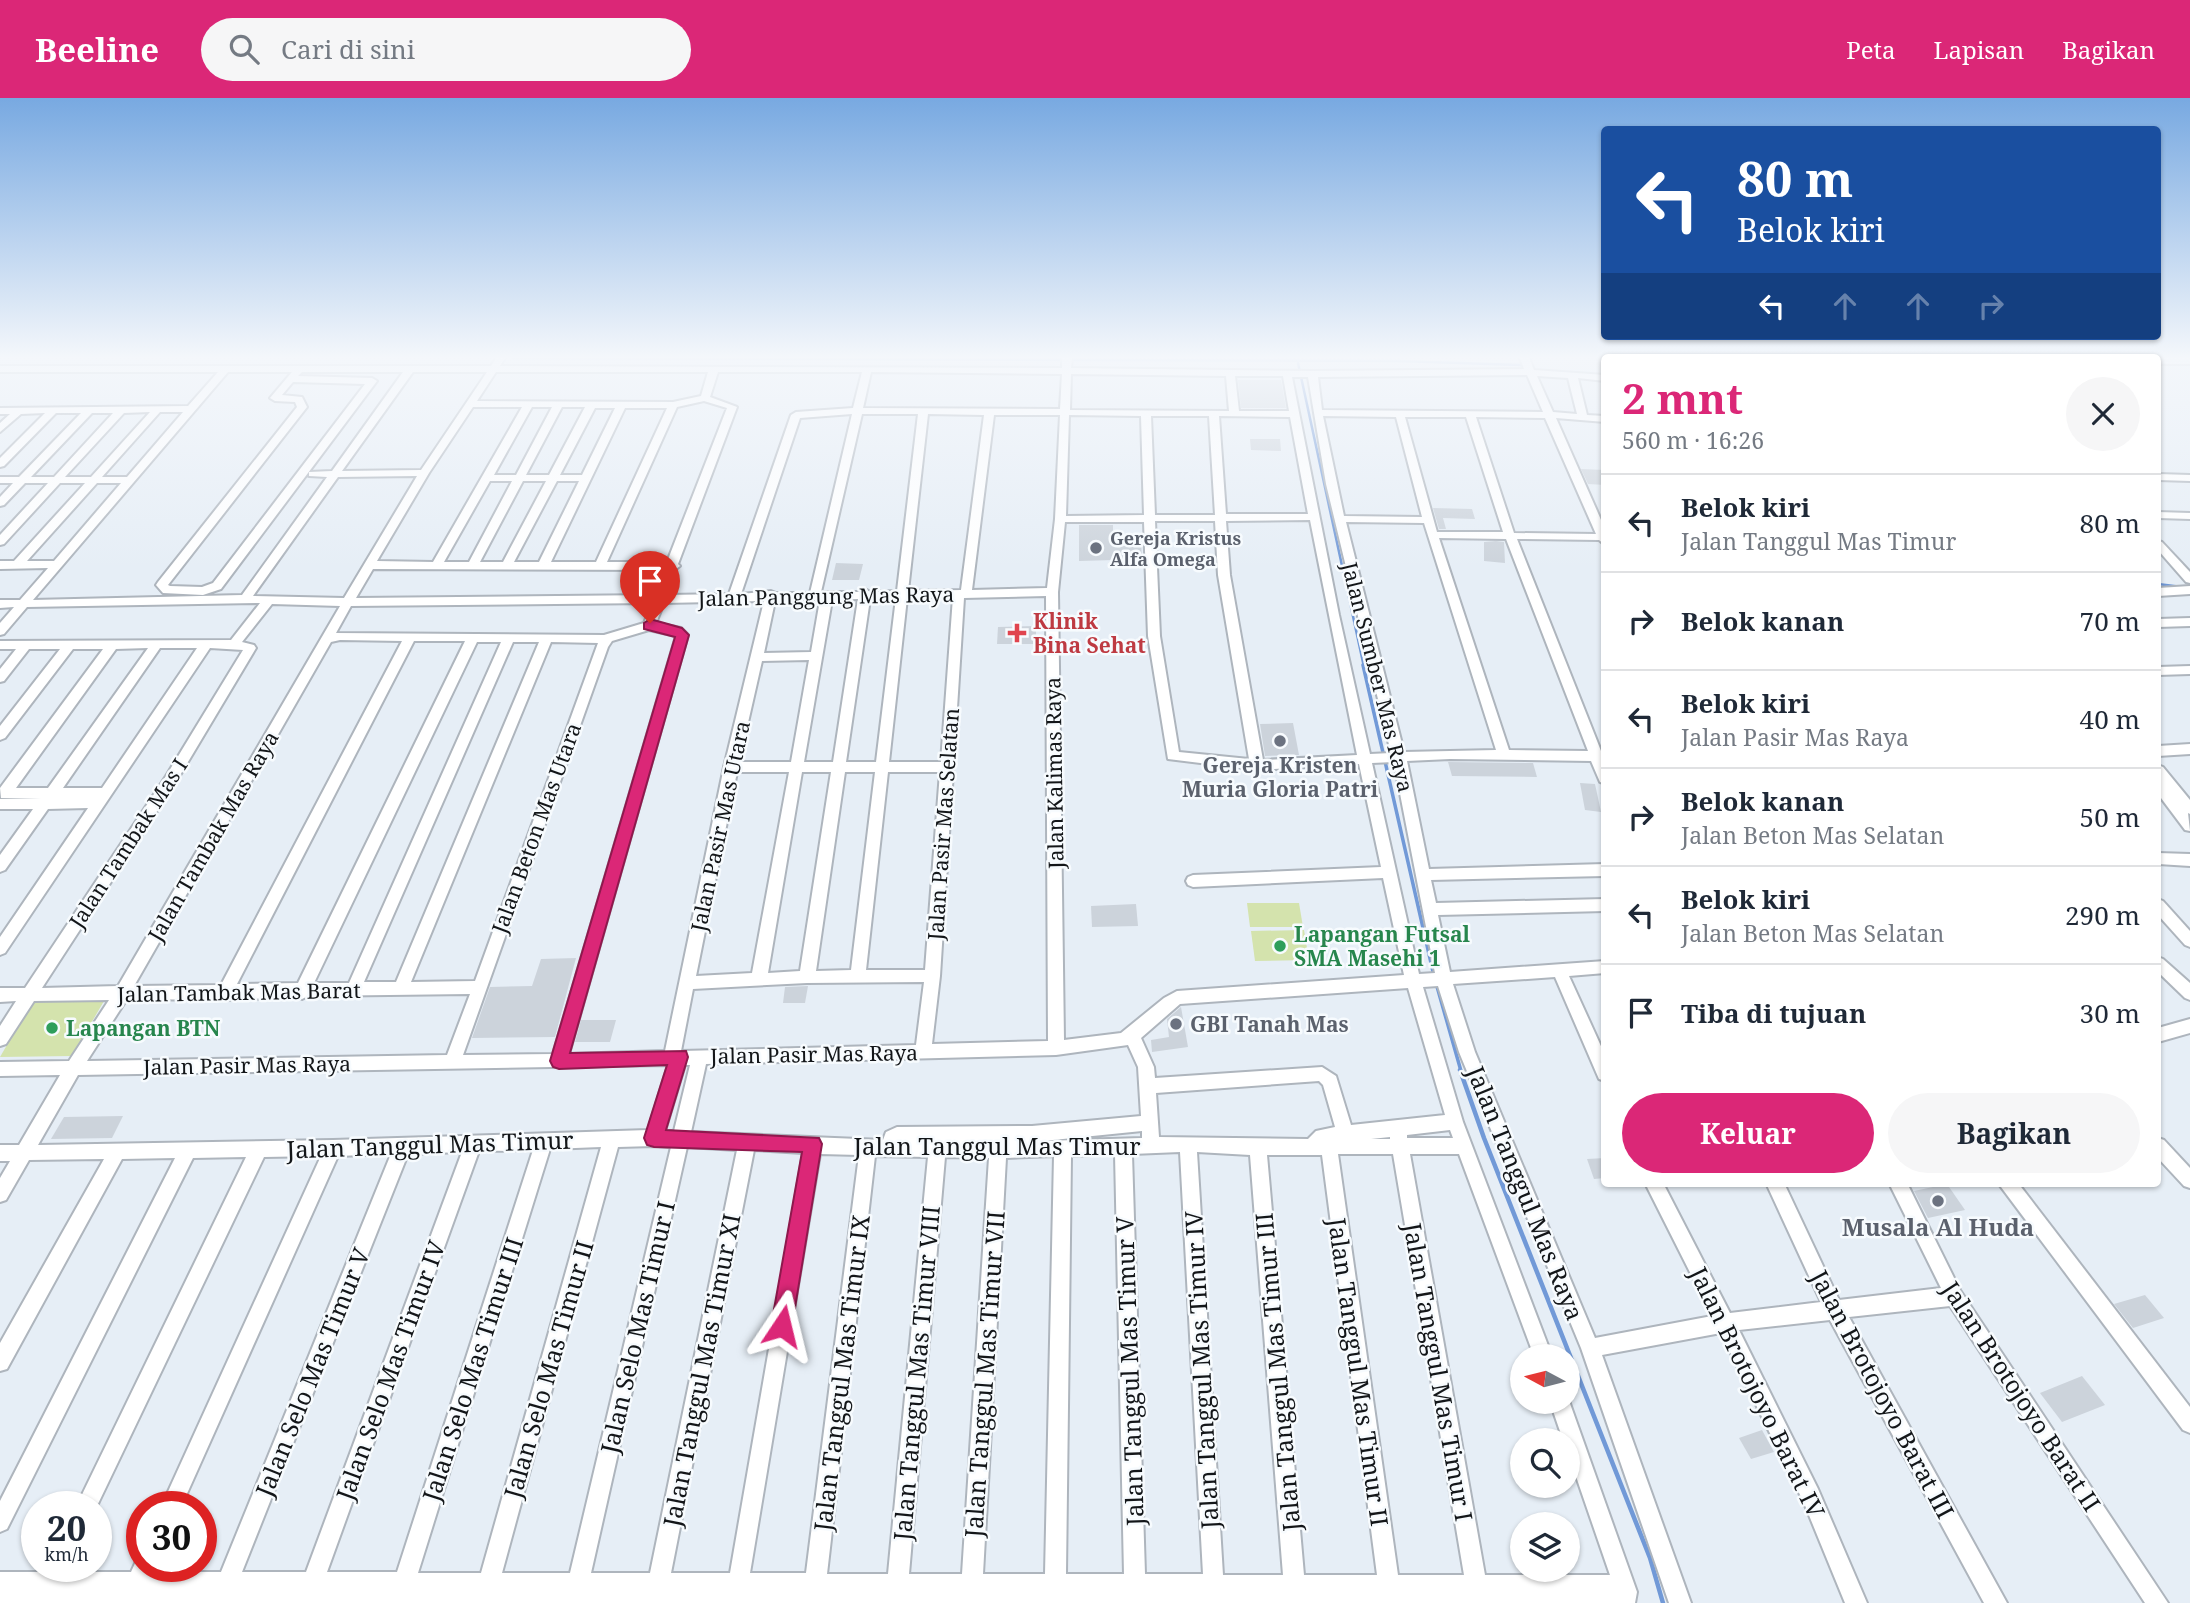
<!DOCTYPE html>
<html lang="id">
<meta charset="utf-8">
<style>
:root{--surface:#fff;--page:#f6f6f7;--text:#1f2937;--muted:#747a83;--line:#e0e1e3;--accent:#db2777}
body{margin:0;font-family:"Noto Serif",serif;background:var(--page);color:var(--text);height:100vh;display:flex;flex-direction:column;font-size:26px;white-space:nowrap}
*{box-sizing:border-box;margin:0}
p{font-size:23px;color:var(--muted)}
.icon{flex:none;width:38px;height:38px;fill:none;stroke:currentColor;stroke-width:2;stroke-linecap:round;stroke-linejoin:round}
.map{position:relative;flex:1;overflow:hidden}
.panel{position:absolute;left:1601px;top:256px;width:560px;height:833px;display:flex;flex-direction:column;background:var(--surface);border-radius:7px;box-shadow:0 2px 5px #0004}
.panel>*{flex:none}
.banner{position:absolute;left:1601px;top:28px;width:560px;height:214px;border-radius:7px;box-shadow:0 2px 5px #0004;background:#1a4fa0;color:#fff;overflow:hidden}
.needle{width:46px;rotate:277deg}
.controls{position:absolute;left:1510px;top:1246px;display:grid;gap:14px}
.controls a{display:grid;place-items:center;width:70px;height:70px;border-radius:50%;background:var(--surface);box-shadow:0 2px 5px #0004;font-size:35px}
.speed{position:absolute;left:21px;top:1393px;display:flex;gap:14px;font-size:35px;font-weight:700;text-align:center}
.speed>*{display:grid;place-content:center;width:91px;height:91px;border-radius:50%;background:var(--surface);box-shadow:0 2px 5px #0004;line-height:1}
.speed small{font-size:18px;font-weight:400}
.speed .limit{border:10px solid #d22;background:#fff;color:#111}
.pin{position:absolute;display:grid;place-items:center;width:60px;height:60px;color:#fff;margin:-72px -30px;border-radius:50% 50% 50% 0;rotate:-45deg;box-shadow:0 0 7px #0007}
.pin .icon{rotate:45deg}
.me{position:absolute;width:77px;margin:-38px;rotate:10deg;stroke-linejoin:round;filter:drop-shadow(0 0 5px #0008)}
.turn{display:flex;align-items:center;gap:24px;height:147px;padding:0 21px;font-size:32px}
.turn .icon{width:91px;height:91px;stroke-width:2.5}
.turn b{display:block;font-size:49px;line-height:60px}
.lanes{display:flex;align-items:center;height:66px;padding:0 21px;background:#0003;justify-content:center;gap:35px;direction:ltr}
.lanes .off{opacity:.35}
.round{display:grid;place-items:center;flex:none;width:74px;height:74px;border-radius:37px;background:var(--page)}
.headline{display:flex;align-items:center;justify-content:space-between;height:119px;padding:0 21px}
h1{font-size:42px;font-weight:700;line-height:52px;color:var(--accent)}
.action{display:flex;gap:14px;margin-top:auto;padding:14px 21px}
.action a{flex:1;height:80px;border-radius:42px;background:var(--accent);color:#fff;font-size:28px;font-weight:700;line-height:80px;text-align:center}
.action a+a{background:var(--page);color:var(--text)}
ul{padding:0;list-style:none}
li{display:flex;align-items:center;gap:21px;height:98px;padding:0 21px;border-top:2px solid var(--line)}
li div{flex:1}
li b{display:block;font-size:26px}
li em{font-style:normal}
header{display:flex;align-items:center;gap:42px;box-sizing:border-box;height:98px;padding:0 35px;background:var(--accent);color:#fff}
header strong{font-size:33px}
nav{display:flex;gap:38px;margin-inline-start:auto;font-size:24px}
.search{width:490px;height:63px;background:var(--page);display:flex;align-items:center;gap:18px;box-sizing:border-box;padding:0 24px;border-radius:38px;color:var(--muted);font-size:26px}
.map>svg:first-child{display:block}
.green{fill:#d4e3ad}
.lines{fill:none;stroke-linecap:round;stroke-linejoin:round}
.stream-far2{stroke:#7199d7;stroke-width:2.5}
.stream-far1{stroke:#7199d7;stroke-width:3.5}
.stream{stroke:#7199d7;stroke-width:4.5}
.building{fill:#ccd3db}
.minor-casing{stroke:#aeb5bd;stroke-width:4}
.minor{fill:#fff;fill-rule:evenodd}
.route{fill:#db2777;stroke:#8e194d;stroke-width:2}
.worship-dot{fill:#6b7280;stroke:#f7fbfe;stroke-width:2.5}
.health-dot{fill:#e0444e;stroke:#f7fbfe;stroke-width:2.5}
.leisure-dot{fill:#2e9e5b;stroke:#f7fbfe;stroke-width:2.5}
.labels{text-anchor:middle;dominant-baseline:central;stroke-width:5;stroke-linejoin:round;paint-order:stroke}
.far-worship-label{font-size:18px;font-weight:bold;fill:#5b616d;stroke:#f7fbfe;text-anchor:start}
.street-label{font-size:21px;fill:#131619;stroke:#f7fbfe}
.health-label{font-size:21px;font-weight:bold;fill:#be3a42;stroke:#f7fbfe;text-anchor:start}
.worship-label{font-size:21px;font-weight:bold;fill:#5b616d;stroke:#f7fbfe}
.leisure-label{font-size:21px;font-weight:bold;fill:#27864d;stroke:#f7fbfe;text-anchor:start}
.near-street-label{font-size:24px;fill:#131619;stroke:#f7fbfe}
.near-worship-label{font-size:24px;font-weight:bold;fill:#5b616d;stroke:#f7fbfe}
</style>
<header>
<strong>Beeline</strong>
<div class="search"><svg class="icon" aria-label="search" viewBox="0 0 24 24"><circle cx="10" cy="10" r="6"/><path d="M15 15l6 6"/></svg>Cari di sini</div>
<nav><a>Peta</a><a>Lapisan</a><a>Bagikan</a></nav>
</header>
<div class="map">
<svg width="2190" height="1505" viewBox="0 0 2190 1505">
<rect width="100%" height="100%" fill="#e6eef6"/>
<g class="green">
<path d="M1247,805H1299L1303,829H1250Z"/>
<path d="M1304,832L1309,862L1255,863L1251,833Z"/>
<path d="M104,903L72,958L0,959L32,904Z"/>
</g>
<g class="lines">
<g class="stream-far2">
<path d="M512,260L1399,263L1521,267"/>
<path d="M1298,265L1364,569"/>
<path d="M2158,486L2182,489"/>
</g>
<g class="stream-far1">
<path d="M1363,567L1434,878"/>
<path d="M1436,885L1461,973"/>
</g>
<path class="stream" d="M1460,972L1484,1040L1650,1460L1663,1505"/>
</g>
<g class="building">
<path d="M1238,282H1281L1286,310H1241Z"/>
<path d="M1250,341H1280L1281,353L1251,352Z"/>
<path d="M1581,371L1605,372V387L1588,386Z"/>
<path d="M1433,410L1472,411L1475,421L1443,420L1446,431H1439Z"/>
<path d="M1079,427H1113V438H1141L1142,467H1115L1114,462L1079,463Z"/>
<path d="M1496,443L1504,444L1505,465L1484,463V444Z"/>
<path d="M836,465L863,466L859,482H832Z"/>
<path d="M1036,528V546H997L998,529Z"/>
<path d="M1293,625L1299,657L1265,658L1260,626Z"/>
<path d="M1448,664L1533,665L1537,679L1452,678Z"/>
<path d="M1580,685L1595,686L1601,714L1585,712Z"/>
<path d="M1136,806L1138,828L1092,829L1091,808Z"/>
<path d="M576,860L555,939L472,940L490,889L532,888L541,861Z"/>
<path d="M808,888L805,905H783L785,889Z"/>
<path d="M1181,909L1188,949L1152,954L1151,942L1169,939L1167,921Z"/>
<path d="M581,922H616L610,944H575Z"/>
<path d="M123,1018L112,1040L51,1041L64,1019Z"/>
<path d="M1605,1060V1080L1594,1081L1587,1061Z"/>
<path d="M1947,1086L1965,1112L1928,1120L1914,1093Z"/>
<path d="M2145,1197L2164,1220L2133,1230L2114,1206Z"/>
<path d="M2082,1278L2105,1307L2062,1324L2040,1295Z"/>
<path d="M1762,1332L1774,1354L1751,1361L1739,1340Z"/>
</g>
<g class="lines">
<g class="minor-casing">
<g id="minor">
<path d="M496,260H505L500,268L1062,270V260H1072L1071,270L1313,273L1524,271L1520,260H1529L1534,272L1605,277V283L1578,280L1587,317L1605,318V324L1556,320L1605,431V447L1599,442L1517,441L1601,653H1605V686L1600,684L1591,663L1450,661L1407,663L1429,771L1605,766V778L1431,782L1436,805L1605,801V813L1438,817L1450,874L1605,863V875L1569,878L1605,957V983L1599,981L1555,879L1453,886L1475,954L1595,1240L1712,1218L1645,1085H1663L1730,1215L1821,1204L1766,1085H1784L1839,1202L1941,1190L1889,1085H1907L1960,1192L2168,1505H2145L1950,1208L1849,1219L2007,1505H1984L1830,1222L1739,1232L1818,1391L1867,1505H1845L1804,1405L1721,1235L1602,1257L1691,1505H1669L1581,1250L1459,954L1438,888L1423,889L1463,1024L1552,1258H1534L1459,1056H1410L1485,1477H1610L1568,1355V1342H1563L1550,1304H1568V1300L1637,1494L1635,1505H0V1474H43L46,1468H68L66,1474H131L137,1461L142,1459V1468H154L152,1474H221L391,1056L338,1058L181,1409H161L321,1058L264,1059L96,1410L76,1409L246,1059L193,1060L7,1431L0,1434V1403L175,1060L122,1061L7,1271L0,1273V1245L104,1061L29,1062L6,1102L0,1104V1080L10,1063H0V1047H19L60,977L0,978V964L69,963L109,902L34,903L6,946L0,948V928L16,903L0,904V890H25L166,678L243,552L210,550L5,855L0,857V839L88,710L48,711L5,772L0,774V757L33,711H0V701L41,700H1L0,690L103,551H73L5,640L0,642V628L60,551H29L4,583L0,584V571L16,551H0V543L231,542L260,505L27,509L4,536L0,537V525L14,509L0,510V502H20L48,470L0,471V463H14L85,385H60L4,446L0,447V437L48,385H25L4,407L0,408V399L13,385H0V379H19L81,315H56L4,368L0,369V360L45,315L21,316L0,334V325L10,316H0V310L188,308L218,274H0V268H491ZM228,274H292L270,300L275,303L295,304L297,309L158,484L156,487L163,495L203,497L221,491L377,283L372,280L298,278L302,274H403L332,373L309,374V378L327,379L242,497L33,502ZM413,274H487L421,372L342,373ZM496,274H708L701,298L673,304L477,303ZM718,274H862L853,310L796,314L791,317L729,496L666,497L676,471L680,468L678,466L737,309L710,299ZM871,274L1062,276L1060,311L863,310ZM1071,276L1226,278L1229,313L1070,312ZM1527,277L1543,314L1322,312L1318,279ZM1235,278H1283L1289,313H1239ZM1537,278L1568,280L1577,316L1553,314ZM1292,279H1308L1326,386L1391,655L1370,656L1339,517ZM293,284L365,286L213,485L202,489L170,488L168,487L307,309L302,299L282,297ZM704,303L727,310L667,464H607L677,309ZM473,309H522L433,464L377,463L429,375ZM532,309H552L516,377H494ZM562,309H585L549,377H526ZM595,310H615L582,377H560ZM625,310H667L596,464H551ZM150,314L91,379H65L124,315ZM160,314H183L127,379H102ZM92,315H113L54,379H31ZM852,316L810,495H776L771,493L741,496L800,320ZM862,316H918L897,493L870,494L865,491L860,494H821ZM928,316L984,317L961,492L908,493ZM994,317H1060L1055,421L1047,490L972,492ZM1069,317L1141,318L1144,417L1066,418ZM1151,318H1209L1215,417H1155ZM1219,318L1290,319L1308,416H1226ZM1323,318L1396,319L1422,419L1344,418ZM1405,319H1466L1503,434H1437ZM1476,319L1545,320L1596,436L1514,435ZM417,378L344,500L253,498L338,379ZM490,383H512L469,464H444ZM523,383H546L503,464H480ZM557,383H579L539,464H514ZM97,385H121L54,463H27ZM1310,422L1357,657L1263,662L1230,477L1226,423ZM1155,423H1215L1218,477L1249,661L1179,654L1160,538ZM1065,424H1144L1148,538L1168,661L1257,672L1359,666L1381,769L1193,777L1188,779L1186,783L1188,787L1193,789L1383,780L1404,877L1177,893L1164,900L1121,935L1064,942L1058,494ZM1346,424L1424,425L1496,652L1404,654ZM1439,440L1506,441L1588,653L1509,652ZM373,471L665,472L655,497L356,500ZM1046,498L1048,943L932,946L940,878L964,500ZM953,499L941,664H889L907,500ZM896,500L876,664H846L870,501ZM858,501L833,664H804L832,502ZM820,502L811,554L764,555L775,503ZM764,503L724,669L665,953L569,956L688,537L681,530L656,525L664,505ZM652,505L644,525L604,537L336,535L351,508ZM272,506L340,508L118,888L42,890L176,684L256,550L254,547L242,544ZM649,532L676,538L553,956L463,957L608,549L612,543ZM340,542L402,543L221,887L134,888L331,544ZM414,543H465L298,885L237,886ZM477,544H501L349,885H314ZM513,544H539L396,884H364ZM551,544L598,545L475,883L411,884ZM148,550L48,690H16L116,551ZM160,550H197L102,690H63ZM809,562L791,664H739L762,563ZM1394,664L1396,675L1435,875L1419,876L1372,665ZM737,674H789L752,875L696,878ZM802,674H831L800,873L768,875ZM845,674H875L851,872L816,873ZM888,674H940L925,872H866ZM924,884L916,947L681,953L693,891L807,885ZM1408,890L1445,1017L1351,1027L1336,978L1322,969L1155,980L1154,969L1141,940L1180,906ZM470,896L447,957L87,963L127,901L225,902L297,899L302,901L308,898ZM1128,947L1138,969L1141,1018L1032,1028L897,1029L886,1034L883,1042L691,1034L706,966L1056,957ZM668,967L648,1032L333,1042L38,1047L78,977ZM685,967H690L674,1033H665ZM1319,983L1323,987L1335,1029L1316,1033L1308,1041L1159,1039L1156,995ZM1450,1032L1453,1040H1407V1037ZM1142,1033V1040L1043,1043ZM1390,1039V1041H1371ZM654,1048L671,1049L570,1475H502L618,1049ZM601,1049L481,1475H418L550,1051ZM687,1049L737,1052L650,1475H591ZM533,1052L397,1474H327L479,1053ZM754,1052L803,1055L730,1475H671ZM462,1054L306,1474H242L408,1056ZM1180,1054L1203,1476H1145L1132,1056ZM1197,1054L1250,1057L1283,1477H1223ZM820,1056L859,1057L806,1475H750ZM1115,1056L1124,1476H1066L1071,1058ZM1338,1056H1393L1464,1477H1398ZM1267,1057H1322L1377,1477H1304ZM875,1058L928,1059L888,1476H827ZM1054,1058L1045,1476H983L1006,1060ZM945,1059L989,1060L962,1476H909Z"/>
<rect x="2158" y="260" width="32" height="6"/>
<path d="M2158,376L2190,377V383L2158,382Z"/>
<path d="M2158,414L2190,415V421L2158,420Z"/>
<path d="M2158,443L2162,444L2190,474V485L2186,484L2158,452Z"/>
<path d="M2190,488V496L2158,498V490Z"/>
<path d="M2190,520V528L2158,529V521Z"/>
<path d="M2190,568V576L2158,577V569Z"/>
<path d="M2190,646V656L2158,658V648Z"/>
<path d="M2158,667L2163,669L2190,702V716L2188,715L2190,733L2185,732L2158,696Z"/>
<path d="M2158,755L2190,756V768L2158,766Z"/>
<path d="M2158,801L2163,803L2190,833V849L2185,847L2158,817Z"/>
<path d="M2158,859L2163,861L2190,885V902L2185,900L2158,874Z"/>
<path d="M2190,921V935L2158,944V930Z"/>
<path d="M2158,1040L2164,1042L2190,1070V1090L2184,1088L2158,1060Z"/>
<path d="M1998,1085H2018L2190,1309V1335L2183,1332Z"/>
</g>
</g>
<use href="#minor" class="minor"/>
</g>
<linearGradient id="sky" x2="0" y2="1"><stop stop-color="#78a9e1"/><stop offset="0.55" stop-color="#f4f7fb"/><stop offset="1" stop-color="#f4f7fb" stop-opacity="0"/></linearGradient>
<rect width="2190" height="471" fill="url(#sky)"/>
<path class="route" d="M650,521L682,530L689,537L570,955L686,953L688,959L666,1032L819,1040L822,1046L792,1228L789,1236L782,1239L774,1236L771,1228L802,1054L654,1049L647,1047L644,1040L667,967L559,971L553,969L550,963L675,539L644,531V525Z"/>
<g class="worship-dot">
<circle cx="1096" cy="450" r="7"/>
<circle cx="1280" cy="643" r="7"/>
<circle cx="1176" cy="926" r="7"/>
<circle cx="1938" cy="1103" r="7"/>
</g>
<path class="health-dot" d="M1013.5 524.5h7v7h7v7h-7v7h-7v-7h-7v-7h7z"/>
<g class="leisure-dot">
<circle cx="1280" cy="848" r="7"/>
<circle cx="52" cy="930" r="7"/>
</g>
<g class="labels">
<g class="far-worship-label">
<text x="1110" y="440">Gereja Kristus<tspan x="1110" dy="21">Alfa Omega</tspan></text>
</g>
<g class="street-label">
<text transform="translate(826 498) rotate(-1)">Jalan Panggung Mas Raya</text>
<text transform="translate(1378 579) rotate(76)">Jalan Sumber Mas Raya</text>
<text transform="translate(1054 675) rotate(-91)">Jalan Kalimas Raya</text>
<text transform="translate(943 726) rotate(-86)">Jalan Pasir Mas Selatan</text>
<text transform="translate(720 728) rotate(-78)">Jalan Pasir Mas Utara</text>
<text transform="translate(536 730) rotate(-70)">Jalan Beton Mas Utara</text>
<text transform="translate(213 738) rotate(-60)">Jalan Tambak Mas Raya</text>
<text transform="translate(128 745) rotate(-57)">Jalan Tambak Mas I</text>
<text transform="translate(239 894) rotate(-1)">Jalan Tambak Mas Barat</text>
<text transform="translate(814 956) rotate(-1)">Jalan Pasir Mas Raya</text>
<text transform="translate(247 967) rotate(-1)">Jalan Pasir Mas Raya</text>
</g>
<g class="health-label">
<text x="1033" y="523">Klinik<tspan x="1033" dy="24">Bina Sehat</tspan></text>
</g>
<g class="worship-label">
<text x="1280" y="667">Gereja Kristen<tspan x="1280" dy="24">Muria Gloria Patri</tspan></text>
<text x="1190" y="926" text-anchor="start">GBI Tanah Mas</text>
</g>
<g class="leisure-label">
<text x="1294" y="836">Lapangan Futsal<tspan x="1294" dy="24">SMA Masehi 1</tspan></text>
<text x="66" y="930">Lapangan BTN</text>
</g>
<g class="near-street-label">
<text transform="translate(430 1046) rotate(-2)">Jalan Tanggul Mas Timur</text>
<text x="997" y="1047">Jalan Tanggul Mas Timur</text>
<text transform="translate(1526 1095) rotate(68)">Jalan Tanggul Mas Raya</text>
<text transform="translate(637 1229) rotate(-77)">Jalan Selo Mas Timur I</text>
<text transform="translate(472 1271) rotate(-72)">Jalan Selo Mas Timur III</text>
<text transform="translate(548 1271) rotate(-74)">Jalan Selo Mas Timur II</text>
<text transform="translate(390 1272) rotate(-70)">Jalan Selo Mas Timur IV</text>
<text transform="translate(701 1272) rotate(-79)">Jalan Tanggul Mas Timur XI</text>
<text transform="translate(1201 1272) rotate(-93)">Jalan Tanggul Mas Timur IV</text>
<text transform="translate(1129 1273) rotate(-92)">Jalan Tanggul Mas Timur V</text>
<text transform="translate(312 1274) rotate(-68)">Jalan Selo Mas Timur V</text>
<text transform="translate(1277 1274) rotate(-95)">Jalan Tanggul Mas Timur III</text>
<text transform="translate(1359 1274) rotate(82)">Jalan Tanggul Mas Timur II</text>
<text transform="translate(1439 1274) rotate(80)">Jalan Tanggul Mas Timur I</text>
<text transform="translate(841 1275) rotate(-83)">Jalan Tanggul Mas Timur IX</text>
<text transform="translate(916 1275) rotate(-85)">Jalan Tanggul Mas Timur VIII</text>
<text transform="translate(984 1276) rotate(-86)">Jalan Tanggul Mas Timur VII</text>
<text transform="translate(1758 1294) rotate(64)">Jalan Brotojoyo Barat IV</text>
<text transform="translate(1883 1296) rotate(62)">Jalan Brotojoyo Barat III</text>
<text transform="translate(2022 1298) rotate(57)">Jalan Brotojoyo Barat II</text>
</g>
<g class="near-worship-label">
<text x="1938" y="1128">Musala Al Huda</text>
</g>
</g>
</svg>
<div class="controls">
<a><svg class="needle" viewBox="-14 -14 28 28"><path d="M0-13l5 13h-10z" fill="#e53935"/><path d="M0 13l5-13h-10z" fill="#747a83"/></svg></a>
<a><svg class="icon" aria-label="search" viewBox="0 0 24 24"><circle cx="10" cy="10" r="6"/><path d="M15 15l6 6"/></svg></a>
<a><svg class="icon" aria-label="layers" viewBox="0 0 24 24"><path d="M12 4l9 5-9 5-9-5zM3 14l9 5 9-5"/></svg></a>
</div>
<div class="speed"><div>20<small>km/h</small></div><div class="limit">30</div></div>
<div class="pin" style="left:650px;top:525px;background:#d93025"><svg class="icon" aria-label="arrive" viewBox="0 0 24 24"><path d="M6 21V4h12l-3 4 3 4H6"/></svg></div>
<svg class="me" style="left:782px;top:1228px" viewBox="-20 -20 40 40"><path d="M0-17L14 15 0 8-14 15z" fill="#db2777" stroke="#fff" stroke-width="4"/></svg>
<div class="banner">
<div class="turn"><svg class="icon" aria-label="left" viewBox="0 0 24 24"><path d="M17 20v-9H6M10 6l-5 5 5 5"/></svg><div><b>80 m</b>Belok kiri</div></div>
<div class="lanes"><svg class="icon" aria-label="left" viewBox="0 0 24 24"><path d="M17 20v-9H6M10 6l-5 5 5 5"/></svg><svg class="icon off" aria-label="ahead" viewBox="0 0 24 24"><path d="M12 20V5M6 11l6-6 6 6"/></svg><svg class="icon off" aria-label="ahead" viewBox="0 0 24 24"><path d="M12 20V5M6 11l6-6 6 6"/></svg><svg class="icon off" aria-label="right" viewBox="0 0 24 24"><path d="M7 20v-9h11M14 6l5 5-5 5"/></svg></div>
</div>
<section class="panel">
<div class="headline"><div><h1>2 mnt</h1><p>560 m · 16:26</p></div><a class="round"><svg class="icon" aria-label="close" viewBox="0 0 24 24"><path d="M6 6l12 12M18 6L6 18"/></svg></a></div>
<ul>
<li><svg class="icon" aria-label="left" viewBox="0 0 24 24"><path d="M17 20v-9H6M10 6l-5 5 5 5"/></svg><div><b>Belok kiri</b><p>Jalan Tanggul Mas Timur</p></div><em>80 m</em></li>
<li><svg class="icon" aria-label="right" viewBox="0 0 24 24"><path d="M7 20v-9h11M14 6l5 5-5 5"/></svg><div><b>Belok kanan</b></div><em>70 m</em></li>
<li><svg class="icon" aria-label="left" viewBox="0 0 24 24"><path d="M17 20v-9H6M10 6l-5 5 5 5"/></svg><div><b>Belok kiri</b><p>Jalan Pasir Mas Raya</p></div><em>40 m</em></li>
<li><svg class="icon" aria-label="right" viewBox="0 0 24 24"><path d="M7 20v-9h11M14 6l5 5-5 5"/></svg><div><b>Belok kanan</b><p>Jalan Beton Mas Selatan</p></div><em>50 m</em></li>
<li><svg class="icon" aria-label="left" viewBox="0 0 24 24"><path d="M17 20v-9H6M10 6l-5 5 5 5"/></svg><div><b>Belok kiri</b><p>Jalan Beton Mas Selatan</p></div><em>290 m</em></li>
<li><svg class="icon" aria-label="arrive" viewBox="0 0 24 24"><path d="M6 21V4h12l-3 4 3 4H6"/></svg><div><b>Tiba di tujuan</b></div><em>30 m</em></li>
</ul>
<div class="action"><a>Keluar</a><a>Bagikan</a></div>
</section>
</div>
